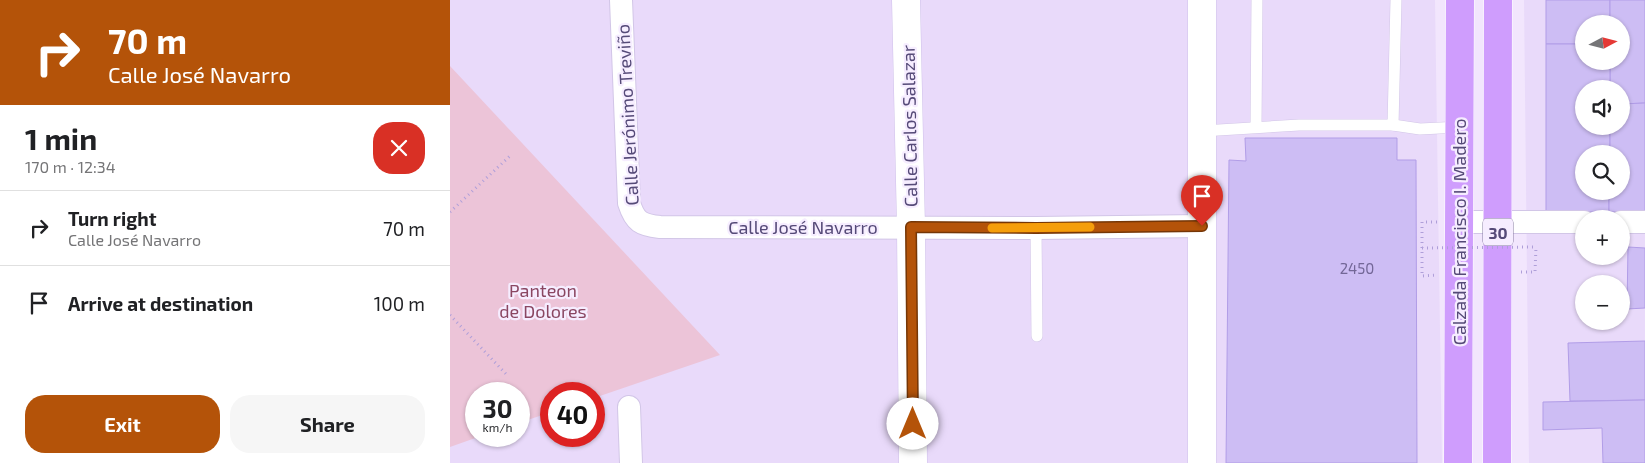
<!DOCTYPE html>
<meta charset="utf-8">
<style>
:root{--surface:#fff;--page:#f6f6f6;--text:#202124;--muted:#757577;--line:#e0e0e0;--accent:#b45309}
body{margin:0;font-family:"Exo 2",sans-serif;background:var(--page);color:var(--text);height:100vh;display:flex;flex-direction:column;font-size:19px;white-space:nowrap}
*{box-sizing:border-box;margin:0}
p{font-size:16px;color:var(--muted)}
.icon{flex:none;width:28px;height:28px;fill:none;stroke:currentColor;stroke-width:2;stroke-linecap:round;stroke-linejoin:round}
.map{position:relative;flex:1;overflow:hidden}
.drawer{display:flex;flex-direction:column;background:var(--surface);width:450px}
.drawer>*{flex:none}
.hud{background:#b45309;color:#fff;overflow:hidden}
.needle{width:32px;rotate:83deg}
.fabs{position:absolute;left:1125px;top:15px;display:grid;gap:10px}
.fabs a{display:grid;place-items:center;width:55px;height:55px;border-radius:50%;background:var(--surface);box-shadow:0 1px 4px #0004;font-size:25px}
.speed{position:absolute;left:15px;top:382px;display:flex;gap:10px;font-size:25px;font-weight:700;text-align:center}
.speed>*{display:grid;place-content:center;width:65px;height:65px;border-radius:50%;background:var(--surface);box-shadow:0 1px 4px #0004;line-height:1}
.speed small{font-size:12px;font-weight:400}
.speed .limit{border:8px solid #d22;background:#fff;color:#111}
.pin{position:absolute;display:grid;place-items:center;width:42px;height:42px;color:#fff;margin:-51px -21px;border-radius:50% 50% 50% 0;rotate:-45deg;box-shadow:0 0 5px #0007}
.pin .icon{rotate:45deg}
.me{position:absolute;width:55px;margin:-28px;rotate:0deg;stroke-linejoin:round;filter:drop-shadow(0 0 4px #0008)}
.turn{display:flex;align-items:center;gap:18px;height:105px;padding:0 25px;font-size:22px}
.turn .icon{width:65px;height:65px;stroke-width:2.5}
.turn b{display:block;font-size:35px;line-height:42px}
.round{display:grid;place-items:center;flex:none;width:52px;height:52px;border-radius:20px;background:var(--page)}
.summary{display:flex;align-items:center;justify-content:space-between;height:85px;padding:0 25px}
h1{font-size:30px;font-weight:700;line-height:38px}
.button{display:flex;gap:10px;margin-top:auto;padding:10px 25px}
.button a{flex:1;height:58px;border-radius:20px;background:var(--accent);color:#fff;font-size:20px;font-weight:700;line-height:58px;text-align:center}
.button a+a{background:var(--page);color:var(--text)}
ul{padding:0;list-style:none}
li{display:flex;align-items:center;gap:15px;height:75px;padding:0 25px;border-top:1px solid var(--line)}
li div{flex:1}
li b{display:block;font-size:19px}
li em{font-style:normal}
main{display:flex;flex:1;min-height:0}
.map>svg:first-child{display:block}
.residential{fill:#e9dafa;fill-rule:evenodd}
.green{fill:#ecc4d8}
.building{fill:#cdbdf4;stroke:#b19de7}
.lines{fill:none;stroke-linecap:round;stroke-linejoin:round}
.lane-casing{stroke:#d2c6e7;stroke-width:12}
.street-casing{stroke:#d2c6e7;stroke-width:24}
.secondary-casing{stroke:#cfc1ea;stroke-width:29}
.primary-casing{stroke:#fff;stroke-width:29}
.path{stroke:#af9fd9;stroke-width:3;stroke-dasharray:1 4;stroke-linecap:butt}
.lane{stroke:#fff;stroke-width:11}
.street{stroke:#fff;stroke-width:22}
.secondary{stroke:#fff;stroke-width:28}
.primary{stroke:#cf9dfd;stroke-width:28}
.path-bridge{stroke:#af9fd9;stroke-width:3;stroke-dasharray:1 4;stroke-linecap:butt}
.route-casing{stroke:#753606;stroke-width:12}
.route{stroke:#b45309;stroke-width:9}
.slow{stroke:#f59e0b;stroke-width:9}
.labels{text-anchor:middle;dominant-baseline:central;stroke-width:4.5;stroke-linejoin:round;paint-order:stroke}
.number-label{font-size:15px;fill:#736797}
.shield{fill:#f6edff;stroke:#857ba0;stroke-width:1}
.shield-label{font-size:16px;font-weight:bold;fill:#554a78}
.street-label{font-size:18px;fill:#554a78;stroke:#f6edff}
.park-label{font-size:18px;fill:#8a4662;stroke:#f6edff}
</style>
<main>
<section class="drawer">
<div class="hud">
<div class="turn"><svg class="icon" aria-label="right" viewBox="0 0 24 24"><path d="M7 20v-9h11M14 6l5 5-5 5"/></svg><div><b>70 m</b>Calle José Navarro</div></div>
</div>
<div class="summary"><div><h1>1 min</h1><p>170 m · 12:34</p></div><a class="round" style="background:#d93025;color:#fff"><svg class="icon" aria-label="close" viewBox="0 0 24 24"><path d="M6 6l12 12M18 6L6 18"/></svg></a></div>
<ul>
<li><svg class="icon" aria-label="right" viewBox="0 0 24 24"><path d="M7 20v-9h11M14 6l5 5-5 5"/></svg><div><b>Turn right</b><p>Calle José Navarro</p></div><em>70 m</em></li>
<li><svg class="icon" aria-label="arrive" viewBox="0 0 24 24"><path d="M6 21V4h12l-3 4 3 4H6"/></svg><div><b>Arrive at destination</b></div><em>100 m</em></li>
</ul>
<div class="button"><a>Exit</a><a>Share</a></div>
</section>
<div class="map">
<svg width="1195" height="463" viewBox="0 0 1195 463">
<rect width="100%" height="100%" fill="#f2e6fd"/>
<g class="residential">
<path d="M0,0H985L992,463H0ZM26,394H69V436H26ZM101,394H144V436H101Z"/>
<path d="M1074,0H1195V463H1079ZM1134,24H1171V61H1134ZM1134,89H1171V126H1134ZM1134,154H1171V191H1134ZM1134,219H1171V256H1134ZM1134,284H1171V321H1134Z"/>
</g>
<path class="green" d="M0,66L270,355L144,398V394H101V412L69,423V394H26V436H31L0,447Z"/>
<g class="building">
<path d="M1096,0H1160V24H1134V44H1096Z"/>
<path d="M1160,0H1195V103L1171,104V89H1160V61H1171V24H1160Z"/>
<path d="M1096,44H1134V61H1160V89H1134V126H1160V154H1134V191H1159V212H1096Z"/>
<path d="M1195,103V211L1159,212V191H1171V154H1160V126H1171V104Z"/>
<path d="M795,138H947V160H966L967,463H776L779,160L796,161Z"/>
<path d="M1178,247L1195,248V308L1177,309Z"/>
<path d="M1195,341V400L1120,401L1118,343Z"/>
<path d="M1195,400V463H1153L1152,428L1093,430V402Z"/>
</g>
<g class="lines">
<g class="lane-casing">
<g id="lane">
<path d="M943,125L946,0"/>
<path d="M806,127L807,0"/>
<path d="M752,131L849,125H943L970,129L1010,127"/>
<path d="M586,228L587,336"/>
</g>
</g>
<g class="street-casing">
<g id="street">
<path d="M171,0L179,203C185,222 191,225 210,227L586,228L752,226"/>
<path d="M1010,222H1134"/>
<path d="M1171,222H1195"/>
<path d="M179,407L181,463"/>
</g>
</g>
<g class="secondary-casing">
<g id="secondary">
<path d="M456,0L461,227L463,463"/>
<path d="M752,0V463"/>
</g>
</g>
<g class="primary-casing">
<g id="primary">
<path d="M1008,463L1010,0"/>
<path d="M1047,463L1048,0"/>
</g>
</g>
<g class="path">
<path d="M0,212L61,155"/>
<path d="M987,222H972V276L987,275"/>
<path d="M1071,272H1085L1086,247"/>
<path d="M0,315L56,374"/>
</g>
<use href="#lane" class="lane"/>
<use href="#street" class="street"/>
<use href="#secondary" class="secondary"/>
<use href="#primary" class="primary"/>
<path class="path-bridge" d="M972,248L1086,247"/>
</g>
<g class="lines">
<g class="route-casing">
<path id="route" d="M463,424L461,227L586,228L752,226"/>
</g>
<use href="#route" class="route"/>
<path class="slow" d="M542,228L640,227"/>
</g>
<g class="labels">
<g class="number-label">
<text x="907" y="268">2450</text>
</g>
<rect class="shield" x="1033" y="218.5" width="30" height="27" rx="4"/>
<g class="shield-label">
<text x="1048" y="232">30</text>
</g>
<g class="street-label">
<text transform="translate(177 115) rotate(-93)">Calle Jerónimo Treviño</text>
<text transform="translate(459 126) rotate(-91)">Calle Carlos Salazar</text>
<text x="353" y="227">Calle José Navarro</text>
<text transform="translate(1009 232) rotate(-90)">Calzada Francisco I. Madero</text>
</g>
<g class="park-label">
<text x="93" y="290">Panteon<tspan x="93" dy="21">de Dolores</tspan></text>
</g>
</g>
</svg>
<div class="fabs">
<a><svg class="needle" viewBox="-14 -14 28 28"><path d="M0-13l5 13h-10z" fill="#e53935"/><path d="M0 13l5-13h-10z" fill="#757577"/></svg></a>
<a><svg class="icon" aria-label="sound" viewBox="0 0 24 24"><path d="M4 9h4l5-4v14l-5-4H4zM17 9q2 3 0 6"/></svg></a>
<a><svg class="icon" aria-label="search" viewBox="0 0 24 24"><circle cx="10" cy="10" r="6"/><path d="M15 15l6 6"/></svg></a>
<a>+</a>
<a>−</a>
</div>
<div class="speed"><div>30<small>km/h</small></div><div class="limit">40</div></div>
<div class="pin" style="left:752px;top:226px;background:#d93025"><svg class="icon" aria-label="arrive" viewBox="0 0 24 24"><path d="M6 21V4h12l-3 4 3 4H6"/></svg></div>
<svg class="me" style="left:463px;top:424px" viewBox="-20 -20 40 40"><circle r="19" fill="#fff"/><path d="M0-13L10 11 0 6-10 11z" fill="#b45309"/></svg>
</div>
</main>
